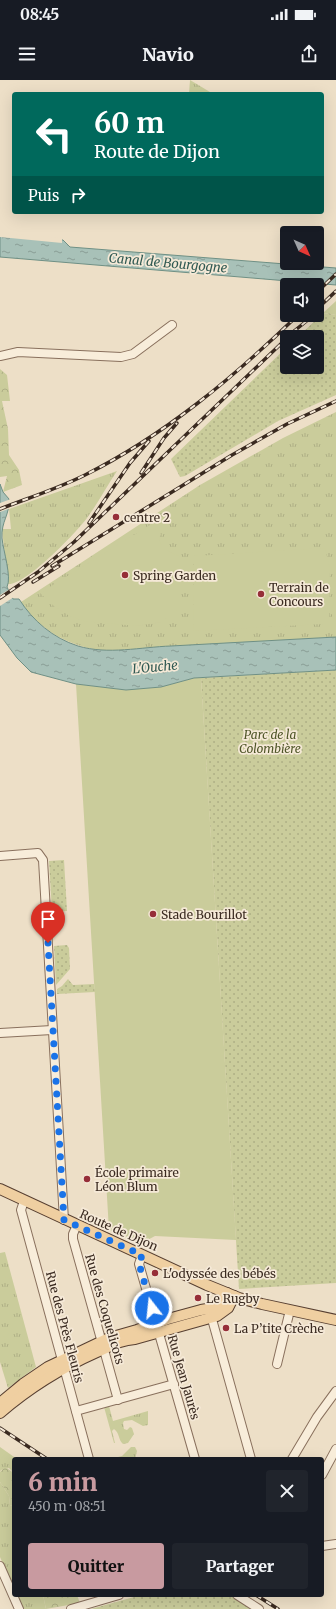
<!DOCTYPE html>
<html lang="fr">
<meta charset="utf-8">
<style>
:root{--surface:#171b24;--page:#20242c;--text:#f1f3f6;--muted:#9ea1a6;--accent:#c89aa0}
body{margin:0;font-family:Merriweather,serif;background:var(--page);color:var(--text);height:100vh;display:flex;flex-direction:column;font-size:15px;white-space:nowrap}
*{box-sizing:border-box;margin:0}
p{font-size:13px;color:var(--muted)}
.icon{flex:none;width:22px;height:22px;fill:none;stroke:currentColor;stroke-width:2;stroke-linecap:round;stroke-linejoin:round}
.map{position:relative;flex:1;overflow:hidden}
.sheet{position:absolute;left:12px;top:1377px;width:312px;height:140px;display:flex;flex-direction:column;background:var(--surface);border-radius:4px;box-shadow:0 4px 16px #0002}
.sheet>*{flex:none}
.guide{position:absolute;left:12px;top:12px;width:312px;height:122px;border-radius:4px;box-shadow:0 4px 16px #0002;background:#00695c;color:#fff;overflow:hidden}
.needle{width:26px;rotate:135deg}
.tools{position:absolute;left:280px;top:146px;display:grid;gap:8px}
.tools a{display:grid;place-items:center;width:44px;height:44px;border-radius:4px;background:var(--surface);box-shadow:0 4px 16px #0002;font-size:20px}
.pin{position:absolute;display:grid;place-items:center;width:34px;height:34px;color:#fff;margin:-41px -17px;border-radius:50% 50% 50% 0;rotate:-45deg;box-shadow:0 0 4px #0007}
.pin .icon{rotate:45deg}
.me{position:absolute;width:44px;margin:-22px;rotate:344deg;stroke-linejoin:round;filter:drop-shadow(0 0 3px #0008)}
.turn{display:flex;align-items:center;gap:14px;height:84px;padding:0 16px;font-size:18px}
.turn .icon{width:52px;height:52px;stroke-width:2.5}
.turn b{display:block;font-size:28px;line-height:34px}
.then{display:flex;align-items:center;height:38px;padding:0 16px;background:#0003;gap:8px;font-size:15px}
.round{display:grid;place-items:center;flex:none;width:42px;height:42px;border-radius:4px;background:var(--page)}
.summary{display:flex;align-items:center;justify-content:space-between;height:68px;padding:0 16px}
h1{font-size:24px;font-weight:800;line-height:30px;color:var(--accent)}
.action{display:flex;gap:8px;margin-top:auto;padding:8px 16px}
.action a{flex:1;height:46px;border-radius:4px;background:var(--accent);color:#111;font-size:16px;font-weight:800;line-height:46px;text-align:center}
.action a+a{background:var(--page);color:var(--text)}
.status{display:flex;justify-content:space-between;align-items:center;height:28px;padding:0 20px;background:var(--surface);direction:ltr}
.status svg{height:11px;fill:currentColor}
header{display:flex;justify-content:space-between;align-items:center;height:52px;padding:0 16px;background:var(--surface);font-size:18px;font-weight:800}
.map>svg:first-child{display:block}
.grass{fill:url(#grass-tufts)}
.forest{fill:url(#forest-crowns)}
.park{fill:url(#park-dots)}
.pitch{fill:#cacc9b}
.water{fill:url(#water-ripples);stroke:#6f9085}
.pier{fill:#eddfc7}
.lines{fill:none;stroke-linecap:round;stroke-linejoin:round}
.minor-casing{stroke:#89705d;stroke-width:10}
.major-casing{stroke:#573f31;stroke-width:12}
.minor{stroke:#f8edda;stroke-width:8}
.major{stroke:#efcfa1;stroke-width:10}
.rail-casing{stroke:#3a2a20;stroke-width:3.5}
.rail{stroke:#f5e9d7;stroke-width:2;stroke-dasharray:6;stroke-linecap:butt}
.route{stroke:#1a73e8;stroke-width:7;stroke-dasharray:0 12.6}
.poi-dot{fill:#962e38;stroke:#f5e9d7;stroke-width:1.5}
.labels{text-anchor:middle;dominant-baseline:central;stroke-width:3.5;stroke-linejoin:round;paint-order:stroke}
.poi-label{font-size:12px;fill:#3a2a20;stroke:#f5e9d7;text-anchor:start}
.park-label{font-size:12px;font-style:italic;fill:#4e5527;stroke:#f5e9d7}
.street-label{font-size:12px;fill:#3a2a20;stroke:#f5e9d7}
.water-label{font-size:13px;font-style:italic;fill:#305952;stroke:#f5e9d7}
</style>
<div class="status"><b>08:45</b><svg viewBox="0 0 49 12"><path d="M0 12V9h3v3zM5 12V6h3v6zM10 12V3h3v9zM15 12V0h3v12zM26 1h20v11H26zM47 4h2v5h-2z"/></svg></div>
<header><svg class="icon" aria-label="menu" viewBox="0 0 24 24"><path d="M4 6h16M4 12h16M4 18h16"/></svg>Navio<svg class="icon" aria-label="share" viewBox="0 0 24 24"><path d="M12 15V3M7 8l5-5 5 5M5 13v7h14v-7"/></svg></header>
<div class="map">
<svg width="336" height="1529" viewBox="0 0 336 1529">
<defs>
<pattern id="grass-tufts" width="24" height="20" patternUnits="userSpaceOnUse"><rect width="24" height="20" fill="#cacc9b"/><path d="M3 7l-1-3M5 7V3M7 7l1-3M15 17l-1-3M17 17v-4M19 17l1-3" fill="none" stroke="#aeaf85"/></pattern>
<pattern id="forest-crowns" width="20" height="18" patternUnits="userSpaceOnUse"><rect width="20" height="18" fill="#cacc9b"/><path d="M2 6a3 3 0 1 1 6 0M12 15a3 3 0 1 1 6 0" fill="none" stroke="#aeaf85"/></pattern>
<pattern id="park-dots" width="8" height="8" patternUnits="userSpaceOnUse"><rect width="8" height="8" fill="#cacc9b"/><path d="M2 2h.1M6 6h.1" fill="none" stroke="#aeaf85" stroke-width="1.8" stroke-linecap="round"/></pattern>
<pattern id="water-ripples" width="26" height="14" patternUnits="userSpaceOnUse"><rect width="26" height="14" fill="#a8c1b8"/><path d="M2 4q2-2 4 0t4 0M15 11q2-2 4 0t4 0" fill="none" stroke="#8a9d95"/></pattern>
</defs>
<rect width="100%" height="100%" fill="#eddfc7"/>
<g class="grass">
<path d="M190,0L210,12L212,14H189Z"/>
<path d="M336,221V235L323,233Z"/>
<path d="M336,332V557L107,571C72,568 41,552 21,522L200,405L283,358Z"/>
<path d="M117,391C107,406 98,423 87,438C76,453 25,506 8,504L2,449H11L9,429Z"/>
<path d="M5,1172L36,1287L8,1308L0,1282V1173Z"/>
<path d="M109,1326L113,1341L148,1331V1345L143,1346L132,1340L124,1341L123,1343L124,1349L127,1350L130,1347L132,1348L134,1354L128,1363L123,1364C118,1360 120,1353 114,1349L112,1351L115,1363H114L104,1327Z"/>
<path d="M0,1367L17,1379H14V1393L9,1388L1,1390L0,1392Z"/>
<path d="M131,1367H135L137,1371L135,1379H118V1377L122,1376Z"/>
<path d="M0,1402L9,1416L10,1425L14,1427V1509L0,1477Z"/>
<path d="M17,1515H43L46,1529H23Z"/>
</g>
<g class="forest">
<path d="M0,289L7,295L10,321H2L8,349L9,375L19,390L22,405L3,412L7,396L0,397Z"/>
<path d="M5,1387L14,1393V1427L10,1425L9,1416L0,1402V1392Z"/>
<path d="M43,1515H77L80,1523L46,1529Z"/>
</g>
<g class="park">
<path d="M323,233L336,235V315L278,341L185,396L180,397L171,379L287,267V287H317V257H298Z"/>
<path d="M336,590V1203L239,1209L201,598Z"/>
<path d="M64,780L67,831L52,832L49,781Z"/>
<path d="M67,865L69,868L70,889L56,905L54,866Z"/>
<path d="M68,899L73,905L94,904L95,912L57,914V909L62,906Z"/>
<path d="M141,1515H233L255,1529H91Z"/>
</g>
<g class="pitch">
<path d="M153,443L161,454C154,467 173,473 181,477V527L162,542L136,546L84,541L68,535L55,527L40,513Z"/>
<path d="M325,468L330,489L329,540L323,544L193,551L194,476Z"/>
<path d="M336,512V541L332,536L334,515Z"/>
<path d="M194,598H201L236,1160L155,1156L140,1164L109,1150L76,604L126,610L161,607Z"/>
</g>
<g class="water">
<path d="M0,155L63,160L70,167L336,188V205L0,177Z"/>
<path d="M0,404L3,412L9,419C10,435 1,441 2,458C3,470 12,497 7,507L13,519H19C33,541 53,558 78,566C108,575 141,567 171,566C226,563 281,560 336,557V590L194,598L161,607L126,610L76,604L31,592L17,578L0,555Z"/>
</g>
<g class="pier">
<path d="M0,153L62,158V163L0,157Z"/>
<path d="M11,419V428L0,432V423Z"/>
<path d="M10,509L14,517L0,526V515Z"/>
</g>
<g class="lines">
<g class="minor-casing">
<g id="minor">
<path d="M0,276L18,272L121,277L133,274L172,245"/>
<path d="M0,776L38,773L43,780L64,1140"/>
<path d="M0,953L52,950"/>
<path d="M24,1121L21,1130L89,1379"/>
<path d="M77,1145L73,1154V1159L118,1320"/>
<path d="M142,1175L139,1184L195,1379"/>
<path d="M210,1232L251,1379"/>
<path d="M277,1284L290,1230"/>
<path d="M76,1331L174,1304"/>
<path d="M292,1379L317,1337L336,1311"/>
<path d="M322,1395L336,1369"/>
<path d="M322,1466L336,1464"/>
<path d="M0,1486L19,1529"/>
<path d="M237,1515L259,1529"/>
<path d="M71,1529L119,1515"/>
</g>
</g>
<g class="major-casing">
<g id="major">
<path d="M0,1109L207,1205L239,1218L262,1224L336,1240"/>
<path d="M0,1323L23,1304L48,1287L109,1258L137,1250L168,1239L201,1230L219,1227L227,1213"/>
<path d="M0,1333C30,1307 61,1288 97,1272C111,1266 120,1260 135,1259L217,1236L228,1228L234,1216"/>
</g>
</g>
<use href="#minor" class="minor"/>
<use href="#major" class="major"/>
<g class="rail-casing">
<g id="rail">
<path d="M317,212L336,194"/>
<path d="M317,229L336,211"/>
<path d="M283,260L314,235"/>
<path d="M141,393L164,358L177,343"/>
<path d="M0,429C28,418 57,409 85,395C165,355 234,297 298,235"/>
<path d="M89,443L130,383L149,361"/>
<path d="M52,486L232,375L287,344L336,321"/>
<path d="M33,502L59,486"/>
<path d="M0,518L38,492L74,462L287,258"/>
<path d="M0,1348L47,1379"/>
<path d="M256,1515L278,1529"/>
</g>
</g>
<use href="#rail" class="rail"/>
</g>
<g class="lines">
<path class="route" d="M48,863L64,1140L142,1175L139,1184L152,1228"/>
</g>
<g class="poi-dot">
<circle cx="116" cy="437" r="4"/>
<circle cx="125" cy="495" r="4"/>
<circle cx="261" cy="514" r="4"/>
<circle cx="153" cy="834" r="4"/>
<circle cx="87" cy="1099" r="4"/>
<circle cx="155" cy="1193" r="4"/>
<circle cx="198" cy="1218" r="4"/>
<circle cx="226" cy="1248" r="4"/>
</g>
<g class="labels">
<g class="poi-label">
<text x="124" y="437">centre 2</text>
<text x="133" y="495">Spring Garden</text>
<text x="269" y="507">Terrain de<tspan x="269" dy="14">Concours</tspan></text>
<text x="161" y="834">Stade Bourillot</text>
<text x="95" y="1092">École primaire<tspan x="95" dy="14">Léon Blum</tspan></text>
<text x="163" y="1193">L'odyssée des bébés</text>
<text x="206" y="1218">Le Rugby</text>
<text x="234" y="1248">La P’tite Crèche</text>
</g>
<g class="park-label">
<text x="270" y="654">Parc de la<tspan x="270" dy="14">Colombière</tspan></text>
</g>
<g class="street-label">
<text transform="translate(119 1150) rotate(24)">Route de Dijon</text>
<text transform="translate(105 1229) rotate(74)">Rue des Coquelicots</text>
<text transform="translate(65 1247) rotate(75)">Rue des Près Fleuris</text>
<text transform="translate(184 1297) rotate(74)">Rue Jean Jaurès</text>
</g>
<g class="water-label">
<text transform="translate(168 183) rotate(5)">Canal de Bourgogne</text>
<text transform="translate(155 587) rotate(-5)">L'Ouche</text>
</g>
</g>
</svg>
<div class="tools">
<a><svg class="needle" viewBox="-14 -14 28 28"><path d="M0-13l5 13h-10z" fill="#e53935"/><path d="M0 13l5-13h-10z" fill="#9ea1a6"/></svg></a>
<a><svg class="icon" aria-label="sound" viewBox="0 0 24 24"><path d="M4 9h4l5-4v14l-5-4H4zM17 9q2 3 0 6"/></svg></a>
<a><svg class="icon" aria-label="layers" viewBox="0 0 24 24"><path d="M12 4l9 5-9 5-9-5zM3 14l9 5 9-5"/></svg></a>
</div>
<div class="pin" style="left:48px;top:863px;background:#d93025"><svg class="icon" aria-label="arrive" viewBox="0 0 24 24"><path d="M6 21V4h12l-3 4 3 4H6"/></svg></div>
<svg class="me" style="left:152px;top:1228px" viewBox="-20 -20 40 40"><circle r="17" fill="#1a73e8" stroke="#fff" stroke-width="3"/><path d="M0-11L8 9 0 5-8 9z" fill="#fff"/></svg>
<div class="guide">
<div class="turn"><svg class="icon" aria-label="left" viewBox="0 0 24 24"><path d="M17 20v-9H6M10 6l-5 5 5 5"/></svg><div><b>60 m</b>Route de Dijon</div></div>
<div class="then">Puis<svg class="icon" aria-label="right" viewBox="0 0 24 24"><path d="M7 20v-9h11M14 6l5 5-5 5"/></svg></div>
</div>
<section class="sheet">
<div class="summary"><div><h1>6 min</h1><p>450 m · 08:51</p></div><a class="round"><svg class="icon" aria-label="close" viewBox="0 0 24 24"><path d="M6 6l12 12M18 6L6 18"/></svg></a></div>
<div class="action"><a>Quitter</a><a>Partager</a></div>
</section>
</div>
